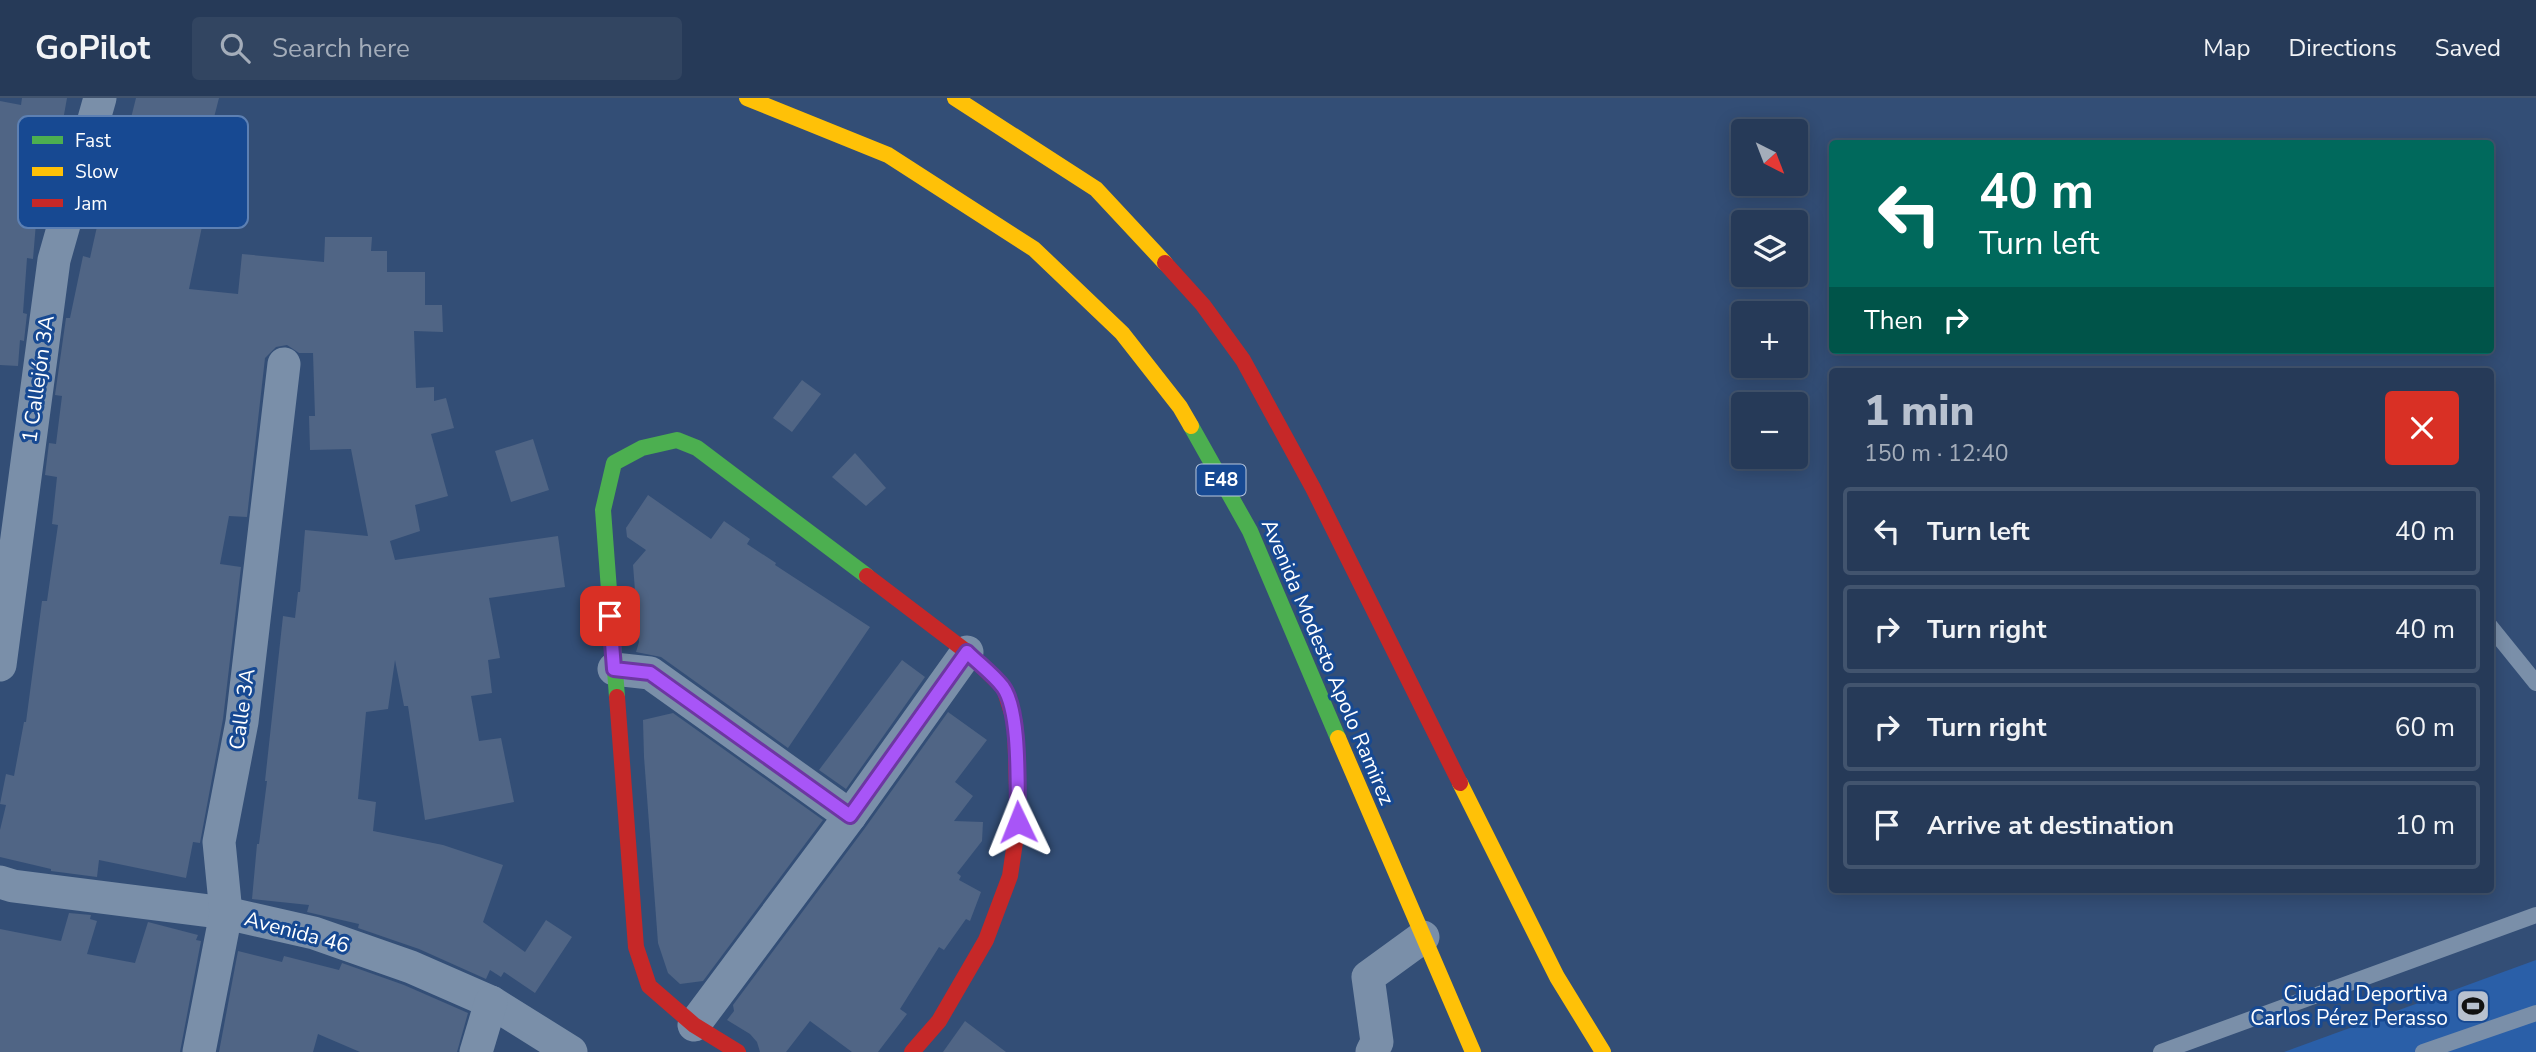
<!DOCTYPE html>
<meta charset="utf-8">
<style>
:root{--surface:#263a58;--page:#324561;--text:#f1f3f6;--muted:#a4adba;--line:#42546e;--accent:#b8c1cf}
body{margin:0;font-family:"Nunito Sans",sans-serif;background:var(--page);color:var(--text);height:100vh;display:flex;flex-direction:column;font-size:26px;white-space:nowrap}
*{box-sizing:border-box;margin:0}
p{font-size:23px;color:var(--muted)}
.icon{flex:none;width:38px;height:38px;fill:none;stroke:currentColor;stroke-width:2;stroke-linecap:round;stroke-linejoin:round}
.map{position:relative;flex:1;overflow:hidden}
.details{position:absolute;left:1829px;top:270px;width:665px;height:525px;display:flex;flex-direction:column;background:var(--surface);border-radius:7px;box-shadow:0 4px 18px #0003,0 0 0 2px var(--line)}
.details>*{flex:none}
.banner{position:absolute;left:1829px;top:42px;width:665px;height:214px;border-radius:7px;box-shadow:0 4px 18px #0003,0 0 0 2px var(--line);background:#00695c;color:#fff;overflow:hidden}
.needle{width:46px;rotate:138deg}
.tools{position:absolute;left:1731px;top:21px;display:grid;gap:14px}
.tools a{display:grid;place-items:center;width:77px;height:77px;border-radius:7px;background:var(--surface);box-shadow:0 4px 18px #0003,0 0 0 2px var(--line);font-size:35px}
.pin{position:absolute;display:grid;place-items:center;width:60px;height:60px;color:#fff;margin:-30px;border-radius:14px;box-shadow:0 4px 10px #0006}
.me{position:absolute;width:77px;margin:-38px;rotate:358deg;stroke-linejoin:round;filter:drop-shadow(0 0 5px #0008)}
.turn{display:flex;align-items:center;gap:24px;height:147px;padding:0 35px;font-size:32px}
.turn .icon{width:91px;height:91px;stroke-width:2.5}
.turn b{display:block;font-size:49px;line-height:60px}
.then{display:flex;align-items:center;height:66px;padding:0 35px;background:#0003;gap:14px;font-size:26px}
.round{display:grid;place-items:center;flex:none;width:74px;height:74px;border-radius:7px;background:var(--page)}
.overview{display:flex;align-items:center;justify-content:space-between;height:119px;padding:0 35px}
h1{font-size:42px;font-weight:800;line-height:52px;color:var(--accent)}
ul{padding:0;list-style:none}
li{display:flex;align-items:center;gap:21px;height:88px;margin:0 14px 10px;padding:0 21px;border:4px solid var(--line);border-radius:7px}
li div{flex:1}
li b{display:block;font-size:26px}
li em{font-style:normal}
header{display:flex;align-items:center;gap:42px;box-sizing:border-box;height:98px;padding:0 35px;background:var(--surface);border-bottom:2px solid var(--line)}
header strong{font-size:33px}
nav{display:flex;gap:38px;margin-inline-start:auto;font-size:24px}
.search{width:490px;height:63px;background:var(--page);display:flex;align-items:center;gap:18px;box-sizing:border-box;padding:0 24px;border-radius:7px;color:var(--muted);font-size:26px}
.map>svg:first-child{display:block}
.green{fill:#2a5fa8}
.building{fill:#506585}
.lines{fill:none;stroke-linecap:round;stroke-linejoin:round}
.lane{stroke:#7a8fa9;stroke-width:16}
.street{stroke:#7a8fa9;stroke-width:33}
.fast{stroke:#4caf50;stroke-width:16}
.slow{stroke:#ffc107;stroke-width:16}
.jam{stroke:#c62828;stroke-width:16}
.route-casing{stroke:#6d37a1;stroke-width:18}
.route{stroke:#a855f7;stroke-width:12}
.labels{text-anchor:middle;dominant-baseline:central;stroke-width:6;stroke-linejoin:round;paint-order:stroke}
.shield{fill:#174992;stroke:#b9c8de;stroke-width:2}
.shield-label{font-size:19px;font-weight:bold;fill:#fff}
.street-label{font-size:21px;fill:#fff;stroke:#174992}
.poi-label{font-size:21px;fill:#fff;stroke:#174992;text-anchor:end}
.key{fill:#174992;stroke:#5d80b3;stroke-width:2}
.key-label{font-size:19px;fill:#fff}
</style>
<header>
<strong>GoPilot</strong>
<div class="search"><svg class="icon" aria-label="search" viewBox="0 0 24 24"><circle cx="10" cy="10" r="6"/><path d="M15 15l6 6"/></svg>Search here</div>
<nav><a>Map</a><a>Directions</a><a>Saved</a></nav>
</header>
<div class="map">
<svg width="2536" height="954" viewBox="0 0 2536 954">
<rect width="100%" height="100%" fill="#334e76"/>
<path class="green" d="M2536,862V954H2284Z"/>
<g class="building">
<path d="M22,0H67L53,78L47,77L40,126L36,125L33,161L27,160L23,215L27,216L24,243L20,242L18,268L0,267V3L21,7Z"/>
<path d="M136,0H219L209,39L220,42L189,191L238,196L242,156L324,164L325,139H372L371,153H387V174H425V207H442L443,234L414,233L416,290L434,289V303L446,300L454,330L431,336L448,398L415,407L420,433L390,443L395,462L558,438L565,489L489,500L500,560L488,562L492,595L471,598L479,643L501,640L514,704L425,722L408,608H404L395,562L388,611L366,614L358,701L376,704L373,733L443,747L503,767L483,824L525,854L546,822L572,839L535,895L504,874L501,879L490,872L486,881L419,851L358,830L359,826L307,814L309,807L252,801L257,746H259L267,683H265L283,518L295,520L298,494H300L305,432L368,438L351,351L310,352L309,318H315L313,255H299L287,247L276,249L265,260L247,419L229,418L220,466L241,469L223,621L200,745L193,744L186,780L99,762L97,779L51,773V771L0,759V732L6,707L0,706L6,676L14,678L24,624H26L42,503H47L58,427L52,426L57,379L45,377L49,345L56,346L62,298L55,297L66,220H70L83,158L90,160L100,115H102L116,72H118Z"/>
<path d="M802,282L821,296L792,334L773,320Z"/>
<path d="M533,341L549,392L511,404L495,353Z"/>
<path d="M855,355L886,390L866,408L832,379Z"/>
<path d="M648,397L711,441L724,423L750,441L747,446L776,465L775,467L870,529L788,650L661,559L636,554L639,544L633,467L646,452L627,439L626,430Z"/>
<path d="M902,562L925,579L846,691L819,672Z"/>
<path d="M948,614L987,642L955,684L973,698L954,723L983,724L982,743L957,775L961,778L959,782L981,794L970,823L966,821L944,852L939,849L900,911L907,916L878,954H852L810,923L786,954H760L757,944L750,936L727,922L734,913L733,907L865,730Z"/>
<path d="M673,615L823,722L703,883L680,886L668,875L658,845L644,659L643,622Z"/>
<path d="M69,815L91,817L90,821L97,823L87,856L135,865L148,824L198,837L196,842L201,843L180,954H0V831L61,843Z"/>
<path d="M238,853L282,864L284,858L339,872L342,865L404,887L468,915L457,954H360L318,936L313,954H219Z"/>
<path d="M965,923L1006,954H943Z"/>
</g>
<g class="lines">
<g class="lane">
<path d="M2490,528L2536,585"/>
<path d="M2161,954L2536,817"/>
<path d="M2423,954L2536,915"/>
</g>
<g class="street">
<path d="M0,567L54,162L100,0"/>
<path d="M614,571L650,575L850,718"/>
<path d="M0,784L13,788L226,815L314,835L411,869L491,904L571,954"/>
<path d="M694,927L850,718L967,554"/>
<path d="M199,954L226,815L219,744L242,624L284,266"/>
<path d="M476,954L491,904"/>
<path d="M1372,954L1377,944L1368,879L1423,839"/>
</g>
<g class="fast">
<path d="M1191,328L1250,433L1338,640"/>
<path d="M617,599L603,412L614,365L642,350L677,342L697,350L867,478"/>
</g>
<g class="slow">
<path d="M747,0L888,57L1034,151L1122,235L1180,309L1191,328"/>
<path d="M955,0L1096,91L1165,165"/>
<path d="M1338,640L1473,954"/>
<path d="M1460,685L1557,879L1603,954"/>
</g>
<g class="jam">
<path d="M1165,165L1203,207L1243,262L1313,390L1460,685"/>
<path d="M867,478L967,554L1004,590L1015,625L1018,724L1010,778L986,842L939,923L912,954"/>
<path d="M617,599L636,849L649,888L694,927L738,954"/>
</g>
</g>
<g class="lines">
<g class="route-casing">
<path id="route" d="M610,518L614,571L650,575L850,718L967,554C978,565 993,576 1003,589C1021,614 1017,692 1018,724"/>
</g>
<use href="#route" class="route"/>
</g>
<defs>
<g id="stadium-square" transform="scale(1.75)"><rect x="-9" y="-9" width="18" height="18" rx="4" fill="#b8c1cf" stroke="#174992"/><path d="M0-5a6.5 5 0 1 0 0 10a6.5 5 0 1 0 0-10ZM-3.5-1.8h7v3.6h-7Z" fill="#111"/></g>
</defs>
<g fill-rule="evenodd">
<use href="#stadium-square" x="2473" y="908"/>
</g>
<g class="labels">
<rect class="shield" x="1196.5" y="366.5" width="49" height="31" rx="5"/>
<g class="shield-label">
<text x="1221" y="382">E48</text>
</g>
<g class="street-label">
<text transform="translate(38 281) rotate(-82)">1 Callejón 3A</text>
<text transform="translate(1328 564) rotate(67)">Avenida Modesto Apolo Ramirez</text>
<text transform="translate(242 611) rotate(-82)">Calle 3A</text>
<text transform="translate(297 834) rotate(15)">Avenida 46</text>
</g>
<g class="poi-label">
<text x="2448" y="896">Ciudad Deportiva<tspan x="2448" dy="24">Carlos Pérez Perasso</tspan></text>
</g>
</g>
<rect x="18" y="18" width="230" height="112" rx="10" class="key"/>
<rect x="32" y="38" width="31" height="8" fill="#4caf50"/>
<rect x="32" y="69" width="31" height="9" fill="#ffc107"/>
<rect x="32" y="101" width="31" height="8" fill="#c62828"/>
<g class="key-label">
<text x="75" y="49">Fast</text>
<text x="75" y="80">Slow</text>
<text x="75" y="112">Jam</text>
</g>
</svg>
<div class="tools">
<a><svg class="needle" viewBox="-14 -14 28 28"><path d="M0-13l5 13h-10z" fill="#e53935"/><path d="M0 13l5-13h-10z" fill="#a4adba"/></svg></a>
<a><svg class="icon" aria-label="layers" viewBox="0 0 24 24"><path d="M12 4l9 5-9 5-9-5zM3 14l9 5 9-5"/></svg></a>
<a>+</a>
<a>−</a>
</div>
<div class="pin" style="left:610px;top:518px;background:#d93025"><svg class="icon" aria-label="arrive" viewBox="0 0 24 24"><path d="M6 21V4h12l-3 4 3 4H6"/></svg></div>
<svg class="me" style="left:1018px;top:724px" viewBox="-20 -20 40 40"><path d="M0-17L14 15 0 8-14 15z" fill="#a855f7" stroke="#fff" stroke-width="4"/></svg>
<div class="banner">
<div class="turn"><svg class="icon" aria-label="left" viewBox="0 0 24 24"><path d="M17 20v-9H6M10 6l-5 5 5 5"/></svg><div><b>40 m</b>Turn left</div></div>
<div class="then">Then<svg class="icon" aria-label="right" viewBox="0 0 24 24"><path d="M7 20v-9h11M14 6l5 5-5 5"/></svg></div>
</div>
<section class="details">
<div class="overview"><div><h1>1 min</h1><p>150 m · 12:40</p></div><a class="round" style="background:#d93025;color:#fff"><svg class="icon" aria-label="close" viewBox="0 0 24 24"><path d="M6 6l12 12M18 6L6 18"/></svg></a></div>
<ul>
<li><svg class="icon" aria-label="left" viewBox="0 0 24 24"><path d="M17 20v-9H6M10 6l-5 5 5 5"/></svg><div><b>Turn left</b></div><em>40 m</em></li>
<li><svg class="icon" aria-label="right" viewBox="0 0 24 24"><path d="M7 20v-9h11M14 6l5 5-5 5"/></svg><div><b>Turn right</b></div><em>40 m</em></li>
<li><svg class="icon" aria-label="right" viewBox="0 0 24 24"><path d="M7 20v-9h11M14 6l5 5-5 5"/></svg><div><b>Turn right</b></div><em>60 m</em></li>
<li><svg class="icon" aria-label="arrive" viewBox="0 0 24 24"><path d="M6 21V4h12l-3 4 3 4H6"/></svg><div><b>Arrive at destination</b></div><em>10 m</em></li>
</ul>
</section>
</div>
